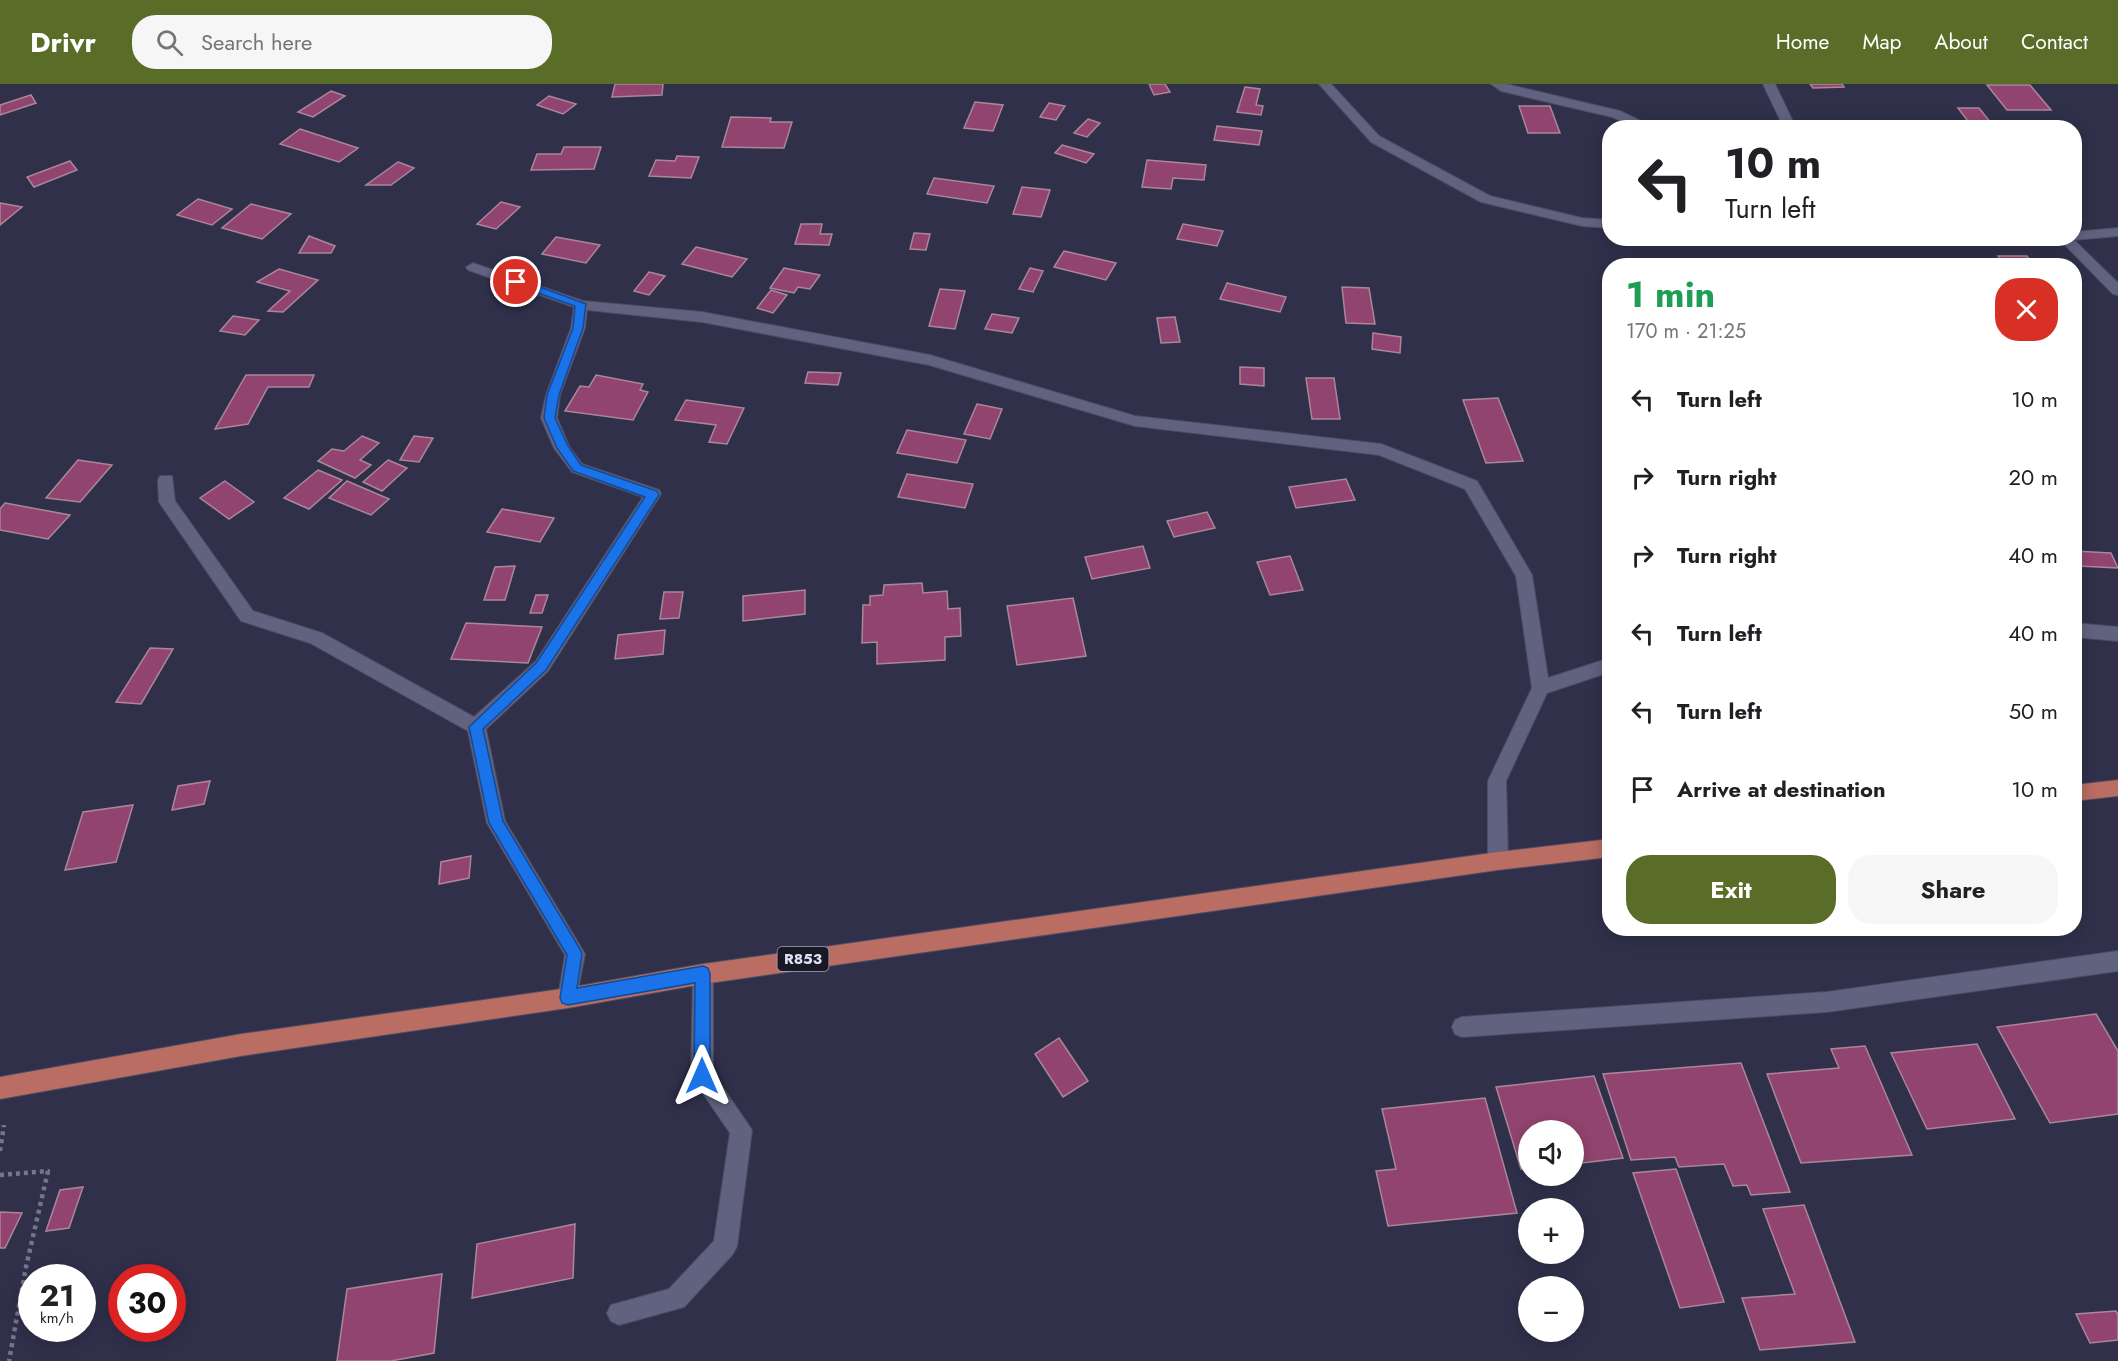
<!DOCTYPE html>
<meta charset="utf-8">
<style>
:root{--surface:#fff;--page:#f6f6f6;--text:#202124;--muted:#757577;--accent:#596d28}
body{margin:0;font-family:Jost,sans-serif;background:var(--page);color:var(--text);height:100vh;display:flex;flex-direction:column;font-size:22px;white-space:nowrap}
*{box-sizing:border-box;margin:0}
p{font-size:20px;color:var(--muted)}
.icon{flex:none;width:33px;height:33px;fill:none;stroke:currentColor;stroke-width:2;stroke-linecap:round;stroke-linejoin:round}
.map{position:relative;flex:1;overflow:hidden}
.panel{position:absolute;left:1602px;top:174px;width:480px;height:678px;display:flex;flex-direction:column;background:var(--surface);border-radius:24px;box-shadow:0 3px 15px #0003}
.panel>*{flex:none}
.guide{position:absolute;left:1602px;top:36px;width:480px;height:126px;border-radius:24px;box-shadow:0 3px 15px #0003;background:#fff;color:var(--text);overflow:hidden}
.buttons{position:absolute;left:1518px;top:1036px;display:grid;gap:12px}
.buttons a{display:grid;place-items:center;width:66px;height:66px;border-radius:50%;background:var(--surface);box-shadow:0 3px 15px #0003;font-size:30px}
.speed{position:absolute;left:18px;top:1180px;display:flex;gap:12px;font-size:30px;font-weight:700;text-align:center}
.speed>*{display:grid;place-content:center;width:78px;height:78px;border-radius:50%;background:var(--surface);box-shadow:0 3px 15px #0003;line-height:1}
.speed small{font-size:15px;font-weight:400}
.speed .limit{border:9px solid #d22;background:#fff;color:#111}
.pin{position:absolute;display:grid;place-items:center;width:51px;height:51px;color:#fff;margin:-26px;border:3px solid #fff;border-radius:50%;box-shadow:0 2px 6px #0007}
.me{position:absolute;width:66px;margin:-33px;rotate:0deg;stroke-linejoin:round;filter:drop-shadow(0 0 4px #0008)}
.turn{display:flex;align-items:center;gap:21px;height:126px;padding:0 24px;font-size:27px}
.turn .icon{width:78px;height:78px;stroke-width:2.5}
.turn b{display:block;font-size:42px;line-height:51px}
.round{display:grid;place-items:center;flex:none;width:63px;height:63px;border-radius:24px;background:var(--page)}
.head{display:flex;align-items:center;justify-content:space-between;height:102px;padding:0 24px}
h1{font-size:36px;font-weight:700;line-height:45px;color:#1e9e55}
.action{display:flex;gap:12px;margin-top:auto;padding:12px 24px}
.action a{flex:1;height:69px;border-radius:24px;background:var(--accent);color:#fff;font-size:24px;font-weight:700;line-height:69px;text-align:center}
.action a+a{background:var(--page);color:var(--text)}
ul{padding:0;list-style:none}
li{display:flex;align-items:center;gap:18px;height:78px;padding:0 24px}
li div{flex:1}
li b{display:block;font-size:22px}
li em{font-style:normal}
header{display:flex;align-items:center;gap:36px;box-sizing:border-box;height:84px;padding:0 30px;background:var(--accent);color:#fff}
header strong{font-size:28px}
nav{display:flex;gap:33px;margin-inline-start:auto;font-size:21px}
.search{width:420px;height:54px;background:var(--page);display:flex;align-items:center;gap:15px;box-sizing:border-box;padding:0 21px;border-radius:24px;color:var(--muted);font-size:22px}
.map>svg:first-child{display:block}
.building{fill:#91446f;stroke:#aa8798;stroke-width:1.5}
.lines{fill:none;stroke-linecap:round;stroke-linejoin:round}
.street-casing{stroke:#4c4c62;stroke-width:2}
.primary-casing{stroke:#4c4c62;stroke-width:2}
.path{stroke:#75758c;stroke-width:4.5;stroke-dasharray:4 4;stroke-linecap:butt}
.street{fill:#616280;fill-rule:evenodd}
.primary{fill:#b96d63;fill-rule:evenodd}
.route{fill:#1a73e8;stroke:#114b97;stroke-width:1.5}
.labels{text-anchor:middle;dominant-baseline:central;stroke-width:6;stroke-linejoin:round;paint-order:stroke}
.shield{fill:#191926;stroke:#a4a5b5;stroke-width:1.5}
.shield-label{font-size:15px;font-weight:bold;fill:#e0e1f2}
</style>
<header>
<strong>Drivr</strong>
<div class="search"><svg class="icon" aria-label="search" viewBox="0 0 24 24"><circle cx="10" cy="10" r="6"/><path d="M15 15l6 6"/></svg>Search here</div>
<nav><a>Home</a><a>Map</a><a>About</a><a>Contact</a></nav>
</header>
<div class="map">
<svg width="2118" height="1277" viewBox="0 0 2118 1277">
<rect width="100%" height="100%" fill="#30304b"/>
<g class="building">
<path d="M615,0H663L662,11L612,13Z"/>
<path d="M1149,0H1165L1170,8L1154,11Z"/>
<path d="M1810,0H1842L1844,3L1813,4Z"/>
<path d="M1987,1H2030L2051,26H2007Z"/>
<path d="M1245,3L1260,5L1256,21L1263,22L1261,31L1237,28Z"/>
<path d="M331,7L345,12L313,33L298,28Z"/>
<path d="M31,11L36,19L0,31V21Z"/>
<path d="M549,12L576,20L563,30L537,21Z"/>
<path d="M975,18L1003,21L993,47L964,44Z"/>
<path d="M1049,19L1065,22L1056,36L1040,33Z"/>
<path d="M1519,22H1550L1560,49H1528Z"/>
<path d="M1958,24H1979L1995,44H1973Z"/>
<path d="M731,33L771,34L770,38H792L784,64L722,63Z"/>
<path d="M1088,35L1100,39L1087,53L1074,49Z"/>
<path d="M1217,42L1262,47L1259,61L1214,56Z"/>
<path d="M300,45L358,64L339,78L280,60Z"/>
<path d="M1062,61L1094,70L1086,79L1055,69Z"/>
<path d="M564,63H601L594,85L531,86L537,70H561Z"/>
<path d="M677,72L699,73L691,94L649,92L656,76L675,77Z"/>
<path d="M1147,76L1206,81L1204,96L1173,94L1171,105L1142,103Z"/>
<path d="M70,77L77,86L34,103L27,93Z"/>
<path d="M398,78L414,84L391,101H366Z"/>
<path d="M934,94L994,102L987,119L927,110Z"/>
<path d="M1022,103L1050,106L1041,133L1013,130Z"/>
<path d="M198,115L232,125L212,141L177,131Z"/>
<path d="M501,118L520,123L496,145L477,140Z"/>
<path d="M0,119L22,123L0,141Z"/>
<path d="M251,120L291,130L262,155L222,144Z"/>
<path d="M801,140H822L820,150H832L829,161L795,160Z"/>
<path d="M1183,140L1223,147L1217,162L1177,155Z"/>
<path d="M914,149L930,150L926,166L910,165Z"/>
<path d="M309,152L335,162L331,169H299Z"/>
<path d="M556,153L600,161L586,179L542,170Z"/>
<path d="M696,163L747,175L732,193L682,180Z"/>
<path d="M1064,167L1116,179L1106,196L1054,183Z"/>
<path d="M1998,172H2027L2034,182H2005Z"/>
<path d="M784,184L820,191L810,205L798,203L794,209L770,204Z"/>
<path d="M1030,184L1043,187L1033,208L1019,205Z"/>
<path d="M279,185L318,196L283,228L268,227L290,207L257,198Z"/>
<path d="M649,188L665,192L649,211L634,207Z"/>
<path d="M1227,199L1286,213L1280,228L1220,215Z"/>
<path d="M1342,203L1369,204L1375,240L1346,239Z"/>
<path d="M940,205L965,207L955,245L929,242Z"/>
<path d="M771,206L787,211L773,229L757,224Z"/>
<path d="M992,230L1019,234L1012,249L985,245Z"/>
<path d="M233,232L259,236L245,251L220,247Z"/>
<path d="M1175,233L1180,258L1161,259L1157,234Z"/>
<path d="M1373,249L1401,253L1400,269L1372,265Z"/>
<path d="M1240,283L1264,284V302L1240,300Z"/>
<path d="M808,288L841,289L838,301L805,299Z"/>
<path d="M246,291H314L309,303H268L248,340L215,345Z"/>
<path d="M596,291L643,300L640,306L648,308L633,336L565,327L580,302L589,303Z"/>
<path d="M1306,294H1334L1340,335H1312Z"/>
<path d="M1498,314L1523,377L1486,379L1463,316Z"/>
<path d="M686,316L744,324L727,360L709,358L716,341L675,336Z"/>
<path d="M977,320L1002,325L990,355L964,350Z"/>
<path d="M907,346L966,356L957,379L897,369Z"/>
<path d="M362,352L379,359L360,376L371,381L355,394L318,377L332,365L344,367Z"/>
<path d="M414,352L433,354L419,378L400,376Z"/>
<path d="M78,376L112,381L80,418L46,414Z"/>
<path d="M388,376L407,384L382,407L363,398Z"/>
<path d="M318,386L342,396L309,425L284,414Z"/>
<path d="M907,390L973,400L965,424L898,413Z"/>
<path d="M1346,395L1355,416L1296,424L1289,403Z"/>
<path d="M225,397L254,418L229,435L200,414Z"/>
<path d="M347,397L389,415L371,431L329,414Z"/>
<path d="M5,419L70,431L48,455L0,446V425Z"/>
<path d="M502,425L554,434L540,458L487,448Z"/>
<path d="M1207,428L1215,444L1174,453L1167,437Z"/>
<path d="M1143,462L1150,484L1092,495L1085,473Z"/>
<path d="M2074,467L2111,469L2118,484L2078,482Z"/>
<path d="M1290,472L1303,506L1270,511L1257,478Z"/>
<path d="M515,482L505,516H484L495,483Z"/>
<path d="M922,499L923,509L947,507L948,525L960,524L961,552L945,553V576L877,580V558L862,559L863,521H870V512L883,511L884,501Z"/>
<path d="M805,506V530L743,537V512Z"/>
<path d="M664,508H683L679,534L660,535Z"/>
<path d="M536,511H548L542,529H530Z"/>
<path d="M1073,514L1086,572L1017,581L1007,522Z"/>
<path d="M466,539L542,543L528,579L451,575Z"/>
<path d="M665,546L663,570L615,575L618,551Z"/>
<path d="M150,564L173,565L141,620L116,618Z"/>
<path d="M210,697L204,720L172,726L178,702Z"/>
<path d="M133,721L116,778L65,786L83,728Z"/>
<path d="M471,772L469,794L439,800L441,778Z"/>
<path d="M2096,930L2118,967V1030L2050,1039L1997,943Z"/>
<path d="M1059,954L1088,997L1063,1013L1035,970Z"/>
<path d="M1977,960L2015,1035L1927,1045L1891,969Z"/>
<path d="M1865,962L1912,1071L1801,1079L1767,990L1839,984L1831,965Z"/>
<path d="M1741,979L1790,1108L1751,1111L1747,1101L1733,1102L1724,1080L1679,1083L1675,1073L1631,1076L1603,990Z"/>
<path d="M1594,992L1623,1074L1574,1080V1047H1528V1085H1521L1496,1003Z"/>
<path d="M1485,1014L1517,1129L1388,1142L1376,1087L1396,1085L1382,1025Z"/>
<path d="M1676,1085L1724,1218L1680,1224L1633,1089Z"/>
<path d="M83,1103L69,1144L46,1147L60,1106Z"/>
<path d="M1804,1121L1855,1258L1760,1266L1742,1214L1795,1210L1763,1125Z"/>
<path d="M0,1128L22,1129L5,1164H0Z"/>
<path d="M575,1140L573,1194L472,1214L477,1160Z"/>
<path d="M442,1190L434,1269L391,1277H337L347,1205Z"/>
<path d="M2116,1227L2118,1231V1256L2090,1259L2076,1230Z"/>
</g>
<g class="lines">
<g class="street-casing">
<g id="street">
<path d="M1319,0H1331L1379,52L1490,112L1582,134L1610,136V144L1582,142L1481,118L1371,58Z"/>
<path d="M1491,0H1506L1620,27L1655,44H1637L1612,33L1501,7Z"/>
<path d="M1763,0H1775L1796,44H1784Z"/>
<path d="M2118,144V152L2074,156L2118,199V211L2113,210L2058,154H2074V148Z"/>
<path d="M473,179L583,217L702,228L930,271L1135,332L1381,360L1477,397L1532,491L1548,594L1610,574V588L1547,609L1506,697L1508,777L1505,783L1498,786L1491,783L1488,777V697L1532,604L1516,492L1465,405L1379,371L1135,342L929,281L702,238L587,226L585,244L560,311L557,334L569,362L582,380L659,406L661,410L548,587L486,645L505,737L585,870L575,921L568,924L561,921L558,914L565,871L487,739L468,647L310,559L241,537L159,418L158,396L160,392H172L175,417L253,527L322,549L474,633L536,577L643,413L572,388L554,364L541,334L546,311L571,244L574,223L468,186L466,183Z"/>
<path d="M2074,539L2118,543V557L2074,553Z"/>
<path d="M2118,867V887L1827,928L1462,953L1455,950L1452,943L1455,936L1462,933L1827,908Z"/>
<path d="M703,880L710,883L713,890V989L752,1046L737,1162L733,1170L684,1223L619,1241L611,1237L607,1229L611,1221L669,1205L714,1157L730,1049L691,992L693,890L696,883Z"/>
</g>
</g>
<g class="primary-casing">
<g id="primary">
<path d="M2118,696V712L2074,717V701Z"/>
<path d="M1610,755V773L1498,786L703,900L568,924L241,972L0,1015V993L241,950L568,904L703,880L1498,768Z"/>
</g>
</g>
<g class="path">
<path d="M0,1067L4,1041"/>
<path d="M0,1091L48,1087L26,1183L9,1277"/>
</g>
<use href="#street" class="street"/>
<use href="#primary" class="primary"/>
</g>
<path class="route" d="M516,194L586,220L583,244L559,311L555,334L568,362L581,381L657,407L659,411L546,586L483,645L503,737L580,865L582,870L577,904L703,882L708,884L710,890V992L708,998L702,1000L696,998L694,992L695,899L568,921L562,919L560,914L567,871L489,739L469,643L537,578L645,413L573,387L557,364L544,334L547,311L573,244L575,222L512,200V195Z"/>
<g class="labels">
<rect class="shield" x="777.5" y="863" width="51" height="24" rx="4.5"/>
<g class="shield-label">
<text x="803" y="875">R853</text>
</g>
</g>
</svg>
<div class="buttons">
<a><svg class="icon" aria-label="sound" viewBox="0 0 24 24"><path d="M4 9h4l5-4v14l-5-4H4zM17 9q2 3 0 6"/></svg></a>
<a>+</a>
<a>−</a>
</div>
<div class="speed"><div>21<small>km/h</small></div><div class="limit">30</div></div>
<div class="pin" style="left:516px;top:198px;background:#d93025"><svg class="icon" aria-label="arrive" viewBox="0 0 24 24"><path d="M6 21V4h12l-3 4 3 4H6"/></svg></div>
<svg class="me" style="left:702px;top:992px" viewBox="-20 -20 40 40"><path d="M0-17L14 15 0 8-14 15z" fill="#1a73e8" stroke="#fff" stroke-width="4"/></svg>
<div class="guide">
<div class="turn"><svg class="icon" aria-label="left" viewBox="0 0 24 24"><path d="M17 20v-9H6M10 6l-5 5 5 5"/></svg><div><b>10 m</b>Turn left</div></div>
</div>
<section class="panel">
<div class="head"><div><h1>1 min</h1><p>170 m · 21:25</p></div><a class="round" style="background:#d93025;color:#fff"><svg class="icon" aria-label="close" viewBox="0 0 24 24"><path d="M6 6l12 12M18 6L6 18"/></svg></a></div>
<ul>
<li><svg class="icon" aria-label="left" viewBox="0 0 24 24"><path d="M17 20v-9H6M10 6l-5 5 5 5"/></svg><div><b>Turn left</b></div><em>10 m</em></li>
<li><svg class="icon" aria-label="right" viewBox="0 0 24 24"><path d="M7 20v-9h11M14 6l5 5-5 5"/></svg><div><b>Turn right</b></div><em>20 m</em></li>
<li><svg class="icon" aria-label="right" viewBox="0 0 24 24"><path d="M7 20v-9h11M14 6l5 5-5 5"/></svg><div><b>Turn right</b></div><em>40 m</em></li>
<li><svg class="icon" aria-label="left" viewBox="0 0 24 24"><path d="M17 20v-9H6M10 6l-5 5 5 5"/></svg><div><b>Turn left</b></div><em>40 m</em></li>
<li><svg class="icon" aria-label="left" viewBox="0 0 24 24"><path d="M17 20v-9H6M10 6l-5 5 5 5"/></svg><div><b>Turn left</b></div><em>50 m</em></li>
<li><svg class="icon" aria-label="arrive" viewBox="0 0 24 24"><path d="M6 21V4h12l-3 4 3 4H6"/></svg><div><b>Arrive at destination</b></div><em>10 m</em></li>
</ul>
<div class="action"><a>Exit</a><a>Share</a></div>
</section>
</div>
